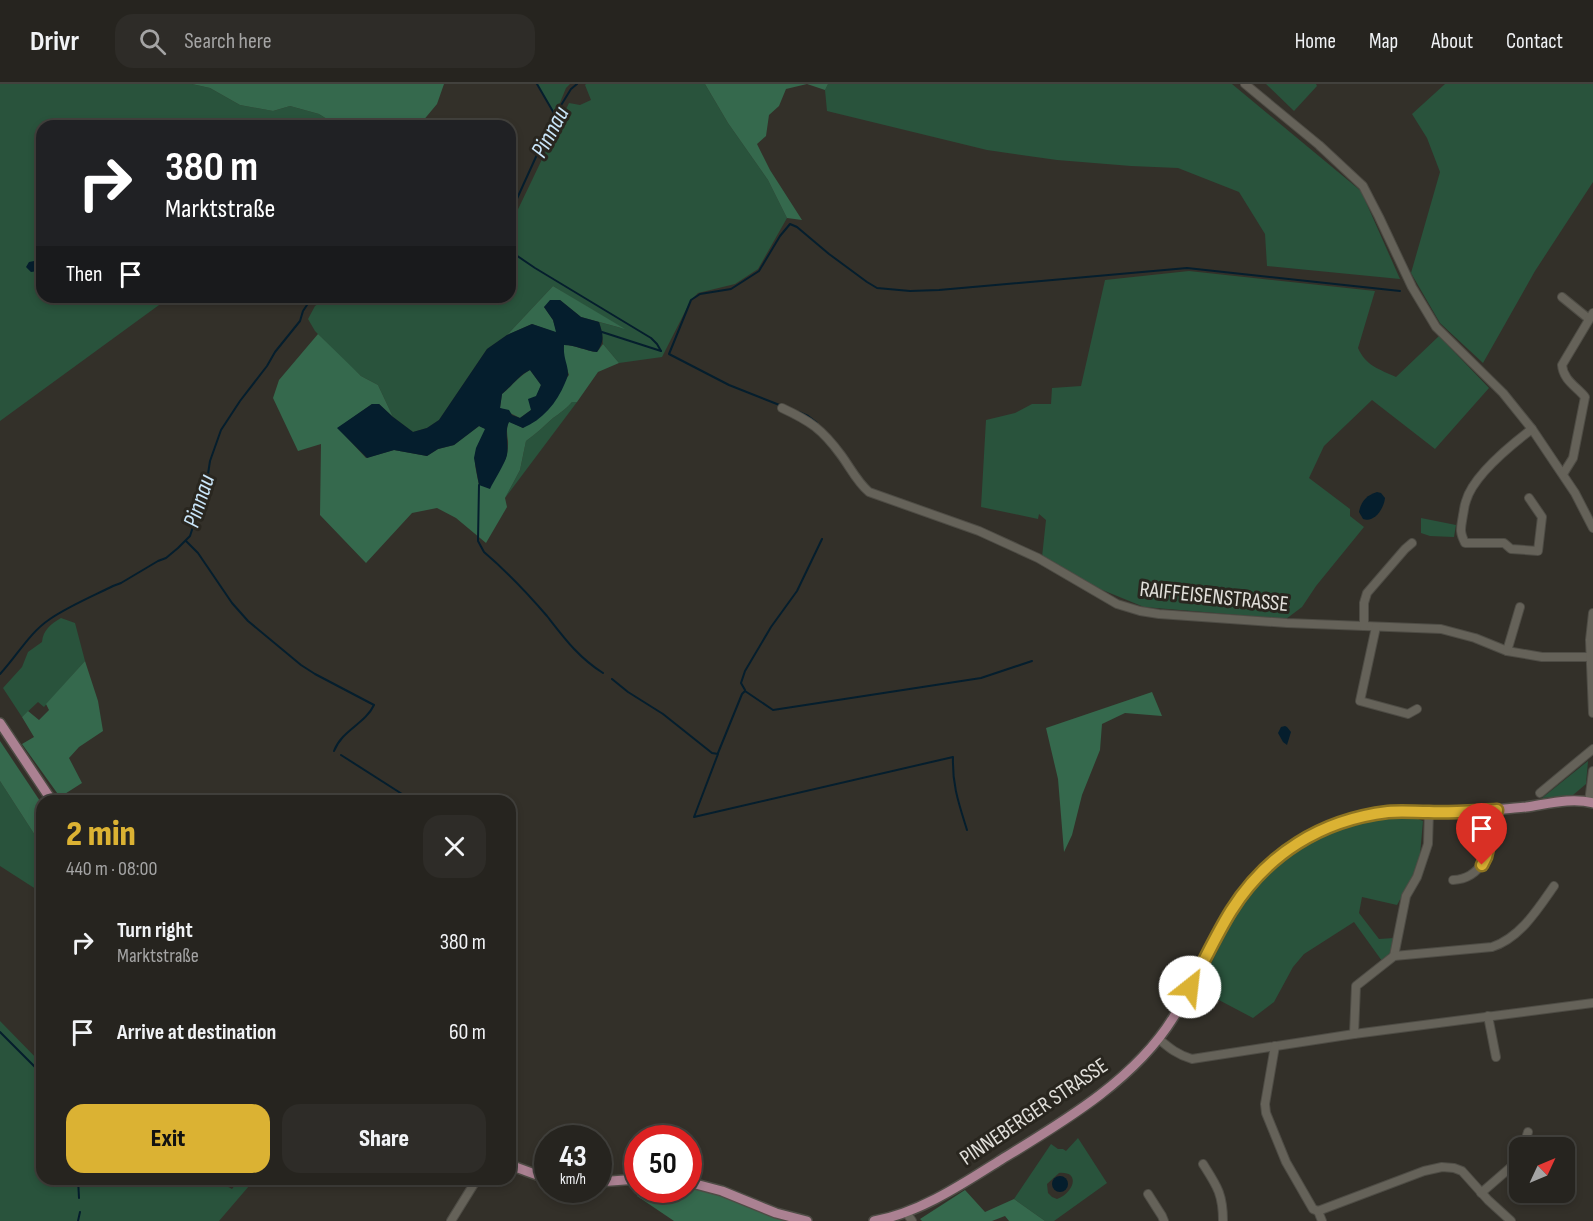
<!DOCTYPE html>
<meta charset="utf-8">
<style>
:root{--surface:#26241f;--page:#2e2c28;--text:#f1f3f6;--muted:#a4a4a4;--line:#42413d;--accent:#dbb233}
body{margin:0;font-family:"Sofia Sans Condensed",sans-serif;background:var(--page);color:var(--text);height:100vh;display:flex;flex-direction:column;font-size:22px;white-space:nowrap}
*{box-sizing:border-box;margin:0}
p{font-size:20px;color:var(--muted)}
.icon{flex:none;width:33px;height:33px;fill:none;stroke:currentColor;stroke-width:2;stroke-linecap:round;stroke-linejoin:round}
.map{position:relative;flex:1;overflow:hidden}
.details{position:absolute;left:36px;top:711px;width:480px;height:390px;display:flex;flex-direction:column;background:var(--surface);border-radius:18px;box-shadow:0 3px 9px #0003,0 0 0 2px var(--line)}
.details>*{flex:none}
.top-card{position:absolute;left:36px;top:36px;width:480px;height:183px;border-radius:18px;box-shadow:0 3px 9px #0003,0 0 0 2px var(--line);background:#202124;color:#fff;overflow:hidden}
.needle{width:39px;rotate:46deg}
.tools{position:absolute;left:1509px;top:1053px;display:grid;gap:12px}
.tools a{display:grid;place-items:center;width:66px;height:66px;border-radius:12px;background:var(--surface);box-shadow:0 3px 9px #0003,0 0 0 2px var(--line);font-size:30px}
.speed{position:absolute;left:534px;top:1041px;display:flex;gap:12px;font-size:30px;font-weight:700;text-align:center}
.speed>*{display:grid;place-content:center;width:78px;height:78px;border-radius:50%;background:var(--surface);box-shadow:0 3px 9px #0003,0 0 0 2px var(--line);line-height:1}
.speed small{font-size:15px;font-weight:400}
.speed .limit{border:9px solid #d22;background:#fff;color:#111}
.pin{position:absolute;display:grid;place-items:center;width:51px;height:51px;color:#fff;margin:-62px -26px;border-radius:50% 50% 50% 0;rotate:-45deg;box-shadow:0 0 6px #0007}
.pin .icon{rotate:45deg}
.me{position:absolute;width:66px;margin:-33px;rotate:29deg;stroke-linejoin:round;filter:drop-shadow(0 0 4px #0008)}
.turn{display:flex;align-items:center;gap:21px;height:126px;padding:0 30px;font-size:27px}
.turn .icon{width:78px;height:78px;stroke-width:2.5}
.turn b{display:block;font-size:42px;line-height:51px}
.then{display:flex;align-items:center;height:57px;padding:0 30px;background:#0003;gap:12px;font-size:22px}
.round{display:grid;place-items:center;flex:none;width:63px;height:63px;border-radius:18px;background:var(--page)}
.headline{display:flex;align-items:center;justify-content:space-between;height:102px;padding:0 30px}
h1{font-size:36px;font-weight:800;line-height:45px;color:var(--accent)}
.cta{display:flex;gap:12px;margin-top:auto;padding:12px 30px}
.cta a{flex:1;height:69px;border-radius:18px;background:var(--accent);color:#111;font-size:24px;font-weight:800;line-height:69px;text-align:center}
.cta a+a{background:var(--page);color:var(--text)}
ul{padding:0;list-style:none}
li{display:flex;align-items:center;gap:18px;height:90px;padding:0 30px}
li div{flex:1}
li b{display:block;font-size:22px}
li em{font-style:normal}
header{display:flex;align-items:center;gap:36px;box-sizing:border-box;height:84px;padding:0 30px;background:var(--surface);border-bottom:2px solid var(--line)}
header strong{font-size:28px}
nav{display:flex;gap:33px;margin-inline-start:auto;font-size:21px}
.search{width:420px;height:54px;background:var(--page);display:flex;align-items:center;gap:15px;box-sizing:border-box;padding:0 21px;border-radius:18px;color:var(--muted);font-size:22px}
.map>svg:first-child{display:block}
.green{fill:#29533c;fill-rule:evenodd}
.forest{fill:#35694d}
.water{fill:#051e2d;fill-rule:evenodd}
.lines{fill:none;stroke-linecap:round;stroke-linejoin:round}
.stream{stroke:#051e2d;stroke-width:2}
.minor-casing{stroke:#4e4c45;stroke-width:10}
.major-casing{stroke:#4e4c45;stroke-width:12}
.minor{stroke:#656259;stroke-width:8}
.major{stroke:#ab8192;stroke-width:9}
.route-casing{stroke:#8e7421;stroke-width:15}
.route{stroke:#dbb233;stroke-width:10}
.labels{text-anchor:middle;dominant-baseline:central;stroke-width:6;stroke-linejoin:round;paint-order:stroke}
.street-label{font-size:22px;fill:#e1dfda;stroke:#29261f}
.water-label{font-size:24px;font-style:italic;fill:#cae6fa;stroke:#29261f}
</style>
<header>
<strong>Drivr</strong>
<div class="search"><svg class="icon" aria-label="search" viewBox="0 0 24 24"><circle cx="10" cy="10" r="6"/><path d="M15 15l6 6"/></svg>Search here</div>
<nav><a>Home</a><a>Map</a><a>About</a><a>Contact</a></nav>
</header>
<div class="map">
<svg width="1593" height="1137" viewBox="0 0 1593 1137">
<rect width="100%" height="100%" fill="#333029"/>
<g class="green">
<path d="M0,0H192L210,4L240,21L273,27L290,22L319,30L338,42H42V213H170L0,337Z"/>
<path d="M537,0H570L566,4L555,31Z"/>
<path d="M586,0H705L728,39L768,96L787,134L758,185L735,200L698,209L691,216L662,273L619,279L603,260L602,248L599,238L621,244L553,202L507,251L487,265L439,336L427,344L413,348L393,333L378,301L361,292L345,278L315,247L308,235L315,222L328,213H510V142L569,19L580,21L591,16L585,1Z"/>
<path d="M828,0H1232L1361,107L1400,195L1267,182L1265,150L1239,108L1178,84L1131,82L1057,76L987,66L827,27L825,6Z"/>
<path d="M1266,0H1316L1317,2L1294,27Z"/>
<path d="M1445,0H1593V98L1535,187L1483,279L1440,239L1411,189L1440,88L1427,54L1412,30Z"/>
<path d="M1189,187L1375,207L1358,264C1366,282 1379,285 1396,293L1439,252L1489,304L1435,365L1372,316L1324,362L1309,394L1350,425V432L1364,443L1316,502L1302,523L1286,535L1144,523L1100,505L1042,473L1046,436L1039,430L1038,435L981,423L986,336L1015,329L1032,320H1051L1052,304L1081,302L1105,196Z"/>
<path d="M572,318H577L505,414L520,386L526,357C536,350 544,342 553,334C560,329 566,325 572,318Z"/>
<path d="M1421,434L1456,441L1454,453L1430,452L1421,449Z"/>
<path d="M61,534L75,539L85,577L44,623L38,618L22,633L3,604L22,583L28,568L42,558C43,546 51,540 61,534Z"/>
<path d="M1588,677L1586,700L1573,711L1542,714Z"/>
<path d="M0,697L42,762V809L0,782Z"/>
<path d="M1413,733L1423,737L1419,782L1397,821L1362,813L1359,829L1379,855L1394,854L1391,870L1382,877L1354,838L1304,870L1293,883L1274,918L1253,934L1198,905C1219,866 1238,818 1269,787C1289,766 1334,745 1362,738C1378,734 1397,734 1413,733Z"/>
<path d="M0,937L42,980V1095H214L232,1105L240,1095H255L219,1137H0Z"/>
<path d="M1078,1054L1107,1099L1054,1137H1045L1014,1115L1051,1060L1058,1065H1063L1066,1067ZM1059,1089C1081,1087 1074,1109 1057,1115L1052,1113L1048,1109L1047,1100Z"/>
</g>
<g class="forest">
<path d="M192,0H444L437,20L422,38L415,42H338L319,30L290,22L273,27L240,21L210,4Z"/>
<path d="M705,0H828L825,6L807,0L786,5L779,22L769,31L766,52L757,60L770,86L802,136L787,134L768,96L728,39Z"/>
<path d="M553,202L625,245L581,233L560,216L544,223L553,236L557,249L532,240L507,251Z"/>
<path d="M318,250L361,292L378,301L393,333L379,320H372L338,344L366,374L394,366L427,372L438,365L454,361L479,342L486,345C472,372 473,372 479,401C497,388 509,381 508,357C507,350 506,344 509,337L523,344L569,291L563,272L564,261C576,261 585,267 597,268L603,260L619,279L598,288L577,318H572C566,325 560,329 553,334C544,342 536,350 526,357L520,386L505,414L507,423L486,459L456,434L437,424L412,429L366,479L320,431L321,360L298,367L273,314L279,296Z"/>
<path d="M530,286L541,301L531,326L520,334L500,324L502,310C512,302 519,292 530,286Z"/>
<path d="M85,577L98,617L103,647L79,663L69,674L82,699L60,713L22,660L34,653L22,633L28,627L39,636L49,626L46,620Z"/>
<path d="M1152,608L1162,632L1125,629L1102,640L1100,666L1082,711L1072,751L1064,768L1058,695L1046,644Z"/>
<path d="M0,657L42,720V762L0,697Z"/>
<path d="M689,1102L724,1112L792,1137H674L637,1112L640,1106H688Z"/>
<path d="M965,1106L985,1128L1014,1115L1045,1137H1009L1005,1132L992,1137H922L920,1135Z"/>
</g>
<g class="water">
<path d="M42,171V183H40L38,187L31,188L26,183L29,178L34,177L36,174Z"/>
<path d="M550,216H560L581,233L599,238C603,251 605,256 597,268C586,267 576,261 564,261C563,274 568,280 568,290C568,292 566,297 565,299C557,319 542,336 523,344L509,338C504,348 509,360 507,371C505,380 494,396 490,405L479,401L474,374L476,364L485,345L479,342L454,361L438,365L427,372L394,366L367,374L337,344L372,320H379L393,333L413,348L427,344L439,336L487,265L507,251L532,240L556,248L553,236L544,223ZM530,286L541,301L536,312L528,315L531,326L520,334L512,331L509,326L500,324L502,310C512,302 519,291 530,286Z"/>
<path d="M1377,408L1381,409L1385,414C1384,424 1375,439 1363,435L1359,428C1361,417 1367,411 1377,408Z"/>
<path d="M1285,642L1287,643L1291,648L1287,661L1283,658L1278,649L1281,643Z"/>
<circle cx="1060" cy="1100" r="8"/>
</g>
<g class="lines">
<g class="stream">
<path d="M537,0L555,31"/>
<path d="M510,130L555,31L571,5L577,0"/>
<path d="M510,167L535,184L651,254L657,260L661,267"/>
<path d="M602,248L661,267"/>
<path d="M782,322L729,301L669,270L691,216L700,210L731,205L759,187L780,152L790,140L797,143L829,170L867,198L877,204L910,207L939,206L1187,184L1400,207"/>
<path d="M799,328L808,332L817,339"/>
<path d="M479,401L478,457L484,468C505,486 529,511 547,532C565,555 579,574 603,589"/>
<path d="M186,457L198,469L232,519L248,537L301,581L315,590L374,621C365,640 342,646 334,667"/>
<path d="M0,590C17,572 29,549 50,535C69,522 93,512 113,502L121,499L158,477L166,474L178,464L190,452L206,403L210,377L221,346L240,317L267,282L275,268L300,237L303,227L311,215L315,213"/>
<path d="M612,595L628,608L663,630L712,669L718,670L694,733L953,673C952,701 959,720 967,746"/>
<path d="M745,606L741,599L745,587L771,543L797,507L822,455"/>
<path d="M718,669L742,610L745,607L773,626L981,594L1032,577"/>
<path d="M341,671L413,717"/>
<path d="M0,948L42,990"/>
<path d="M78,1095L79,1114"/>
<path d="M78,1137L80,1128"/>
</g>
<g class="minor-casing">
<g id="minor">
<path d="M1245,0L1319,61L1363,102L1379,133L1412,203L1436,243L1503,309L1532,345L1575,409L1593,444"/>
<path d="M1562,213L1589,235"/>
<path d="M782,324C810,337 822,345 841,371C850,383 857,398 869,408L979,447L1038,474L1117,520L1140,527L1159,530L1287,539L1441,545L1475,554L1507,567L1542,573H1591"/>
<path d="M1563,390L1573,374L1585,313C1577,303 1563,296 1562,281L1593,229"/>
<path d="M1529,414L1542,433L1538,467L1511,465L1504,459H1465C1459,447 1461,444 1463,431C1464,427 1464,422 1466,417C1473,392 1511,361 1532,345"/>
<path d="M1593,529L1590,556L1593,629"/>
<path d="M1364,542V519L1367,509L1405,465L1412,459"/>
<path d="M1376,543L1360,617L1408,630L1417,625"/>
<path d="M1507,567L1520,523"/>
<path d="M1540,709L1593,665"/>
<path d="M1589,718L1593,687"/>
<path d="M1453,796C1490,794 1490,754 1497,726"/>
<path d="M1394,872L1406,812L1417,793L1428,760L1429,728"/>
<path d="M1488,932L1496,973"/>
<path d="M1354,950L1356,902L1394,872L1492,863C1520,854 1538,825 1554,802"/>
<path d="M1159,955C1169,964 1178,971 1192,975L1354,950L1593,919"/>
<path d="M1275,962L1265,1020L1266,1029L1286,1078L1313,1125L1318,1127L1322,1137"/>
<path d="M1523,1064L1528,1048"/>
<path d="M1203,1080C1217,1102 1223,1110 1223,1137"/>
<path d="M1481,1109L1519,1076L1520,1073"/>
<path d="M1148,1110L1162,1132L1164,1137"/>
<path d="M1318,1127L1424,1087L1442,1083L1454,1084L1462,1087L1488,1116L1511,1137"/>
<path d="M906,1128L912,1137"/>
<path d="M451,1137L477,1095"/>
</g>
</g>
<g class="major-casing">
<g id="major">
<path d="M0,639L52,717"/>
<path d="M510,1081L548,1095"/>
<path d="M598,1098L638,1095"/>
<path d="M688,1098L722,1107L776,1129L807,1137"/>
<path d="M874,1137C919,1129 961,1101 999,1077C1061,1039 1134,997 1173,934C1213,870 1232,799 1301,757C1332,737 1371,727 1408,727C1429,727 1450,729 1472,728C1490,726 1508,725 1526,723C1547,720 1572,713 1593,719"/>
</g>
</g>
<use href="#minor" class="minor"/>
<use href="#major" class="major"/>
</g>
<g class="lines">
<g class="route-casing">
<path id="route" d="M1190,903C1204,878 1216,851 1231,827C1267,770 1321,736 1388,728C1401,727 1415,728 1429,728C1451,729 1474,727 1497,726L1486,773L1482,781"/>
</g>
<use href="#route" class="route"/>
</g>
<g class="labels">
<g class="street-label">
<text transform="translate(1214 513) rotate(6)">RAIFFEISENSTRASSE</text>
<text transform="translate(1034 1028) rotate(-34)">PINNEBERGER STRASSE</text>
</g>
<g class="water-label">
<text transform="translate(550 48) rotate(-62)">Pinnau</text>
<text transform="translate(199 417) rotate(-72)">Pinnau</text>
</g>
</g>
</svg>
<div class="tools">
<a><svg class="needle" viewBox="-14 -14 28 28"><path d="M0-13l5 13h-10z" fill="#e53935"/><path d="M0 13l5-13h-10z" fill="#a4a4a4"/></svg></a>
</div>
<div class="speed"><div>43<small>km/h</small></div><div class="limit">50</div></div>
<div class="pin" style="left:1482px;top:781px;background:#d93025"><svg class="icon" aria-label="arrive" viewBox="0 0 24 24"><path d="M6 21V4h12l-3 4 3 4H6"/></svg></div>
<svg class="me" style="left:1190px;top:903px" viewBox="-20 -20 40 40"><circle r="19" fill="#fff"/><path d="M0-13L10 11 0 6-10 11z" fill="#dbb233"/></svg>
<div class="top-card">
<div class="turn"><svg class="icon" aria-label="right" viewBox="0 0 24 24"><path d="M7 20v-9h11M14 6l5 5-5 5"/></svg><div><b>380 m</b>Marktstraße</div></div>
<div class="then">Then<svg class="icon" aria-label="arrive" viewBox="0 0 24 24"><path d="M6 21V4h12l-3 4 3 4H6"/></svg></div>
</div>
<section class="details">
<div class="headline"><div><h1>2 min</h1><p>440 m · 08:00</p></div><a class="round"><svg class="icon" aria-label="close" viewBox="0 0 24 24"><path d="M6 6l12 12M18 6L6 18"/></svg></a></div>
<ul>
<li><svg class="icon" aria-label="right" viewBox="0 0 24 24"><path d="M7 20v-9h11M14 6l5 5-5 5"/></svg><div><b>Turn right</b><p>Marktstraße</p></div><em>380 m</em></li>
<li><svg class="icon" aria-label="arrive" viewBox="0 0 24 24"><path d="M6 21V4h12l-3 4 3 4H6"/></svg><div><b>Arrive at destination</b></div><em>60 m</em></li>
</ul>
<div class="cta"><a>Exit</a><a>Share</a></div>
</section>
</div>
